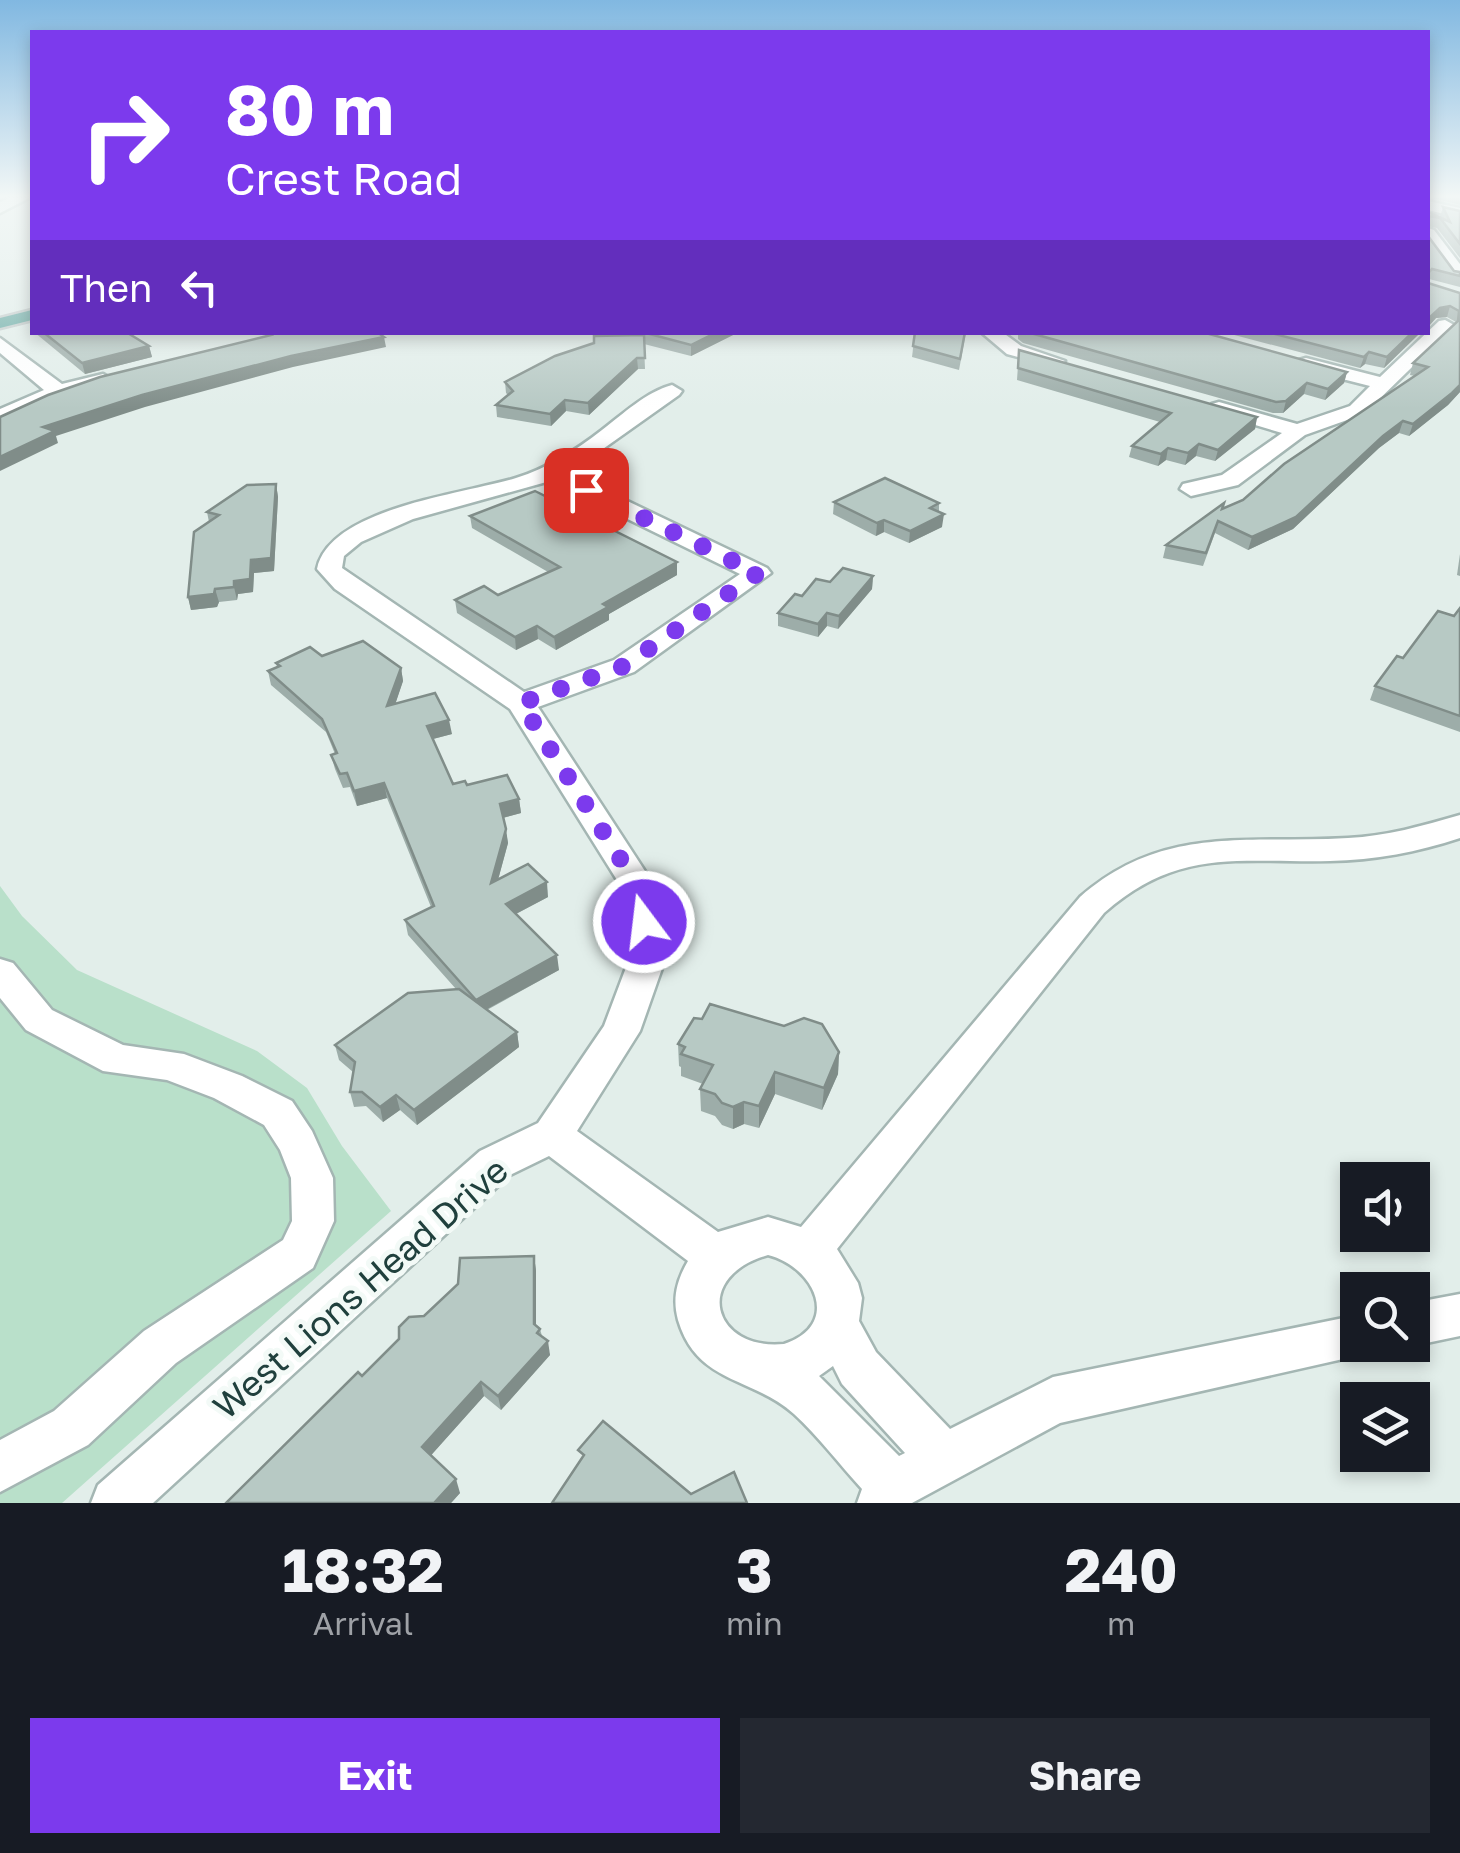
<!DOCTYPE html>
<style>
:root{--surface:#171b24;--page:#242831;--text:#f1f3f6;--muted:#9ea1a6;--accent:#7c3aed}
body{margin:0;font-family:"Golos Text",sans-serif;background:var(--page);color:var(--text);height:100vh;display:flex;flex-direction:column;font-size:38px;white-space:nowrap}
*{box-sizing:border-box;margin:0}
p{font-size:32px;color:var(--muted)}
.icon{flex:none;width:55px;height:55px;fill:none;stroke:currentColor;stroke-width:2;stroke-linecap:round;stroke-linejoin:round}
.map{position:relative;height:1503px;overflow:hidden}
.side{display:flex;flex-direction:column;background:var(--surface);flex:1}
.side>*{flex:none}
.guide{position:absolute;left:30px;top:30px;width:1400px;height:305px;border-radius:0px;box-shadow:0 5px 15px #0003;background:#7c3aed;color:#fff;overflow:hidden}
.fabs{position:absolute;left:1340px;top:1162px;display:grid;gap:20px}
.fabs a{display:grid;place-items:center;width:90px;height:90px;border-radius:0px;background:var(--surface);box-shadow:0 5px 15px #0003;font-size:50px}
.pin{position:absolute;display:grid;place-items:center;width:85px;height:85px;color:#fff;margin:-42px;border-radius:20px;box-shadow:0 5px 15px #0006}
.me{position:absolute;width:110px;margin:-55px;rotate:345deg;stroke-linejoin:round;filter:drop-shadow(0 0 8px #0008)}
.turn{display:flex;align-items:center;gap:35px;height:210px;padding:0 30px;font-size:45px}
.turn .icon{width:130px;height:130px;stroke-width:2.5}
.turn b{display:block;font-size:70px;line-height:85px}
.then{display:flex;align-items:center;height:95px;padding:0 30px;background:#0003;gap:20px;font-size:38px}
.eta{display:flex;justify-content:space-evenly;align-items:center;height:170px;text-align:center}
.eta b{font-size:60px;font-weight:700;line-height:70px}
.cta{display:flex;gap:20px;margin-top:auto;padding:20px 30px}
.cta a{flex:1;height:115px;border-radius:0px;background:var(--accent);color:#fff;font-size:40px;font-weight:700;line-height:115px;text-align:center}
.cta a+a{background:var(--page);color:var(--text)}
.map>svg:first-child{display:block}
.green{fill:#b9e0ca}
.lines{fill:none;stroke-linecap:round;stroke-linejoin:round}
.minor-casing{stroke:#a4b6b3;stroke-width:5}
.major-casing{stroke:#c1cac9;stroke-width:5}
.minor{fill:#fff;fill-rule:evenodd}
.major{fill:#63a7a0;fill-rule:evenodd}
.wall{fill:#9dada9}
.shaded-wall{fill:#808d89}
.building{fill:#b7c9c4;stroke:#808d89;stroke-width:2.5}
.route{stroke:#7c3aed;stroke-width:18;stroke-dasharray:0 32.4}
.labels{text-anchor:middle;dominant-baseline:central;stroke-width:10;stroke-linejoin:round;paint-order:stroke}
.street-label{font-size:35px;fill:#20403d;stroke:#f3faf7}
</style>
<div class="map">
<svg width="1460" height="1503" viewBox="0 0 1460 1503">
<rect width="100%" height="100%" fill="#e2eeea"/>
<path class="green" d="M0,886L22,916L77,970L257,1051L307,1088L342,1146L391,1211L62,1503H0Z"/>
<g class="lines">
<g class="minor-casing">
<g id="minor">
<path d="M9,198H29L0,213V202Z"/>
<path d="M1428,201L1460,208V218L1428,210Z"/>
<path d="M1428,228L1434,230L1460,264V280L1454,279L1428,243Z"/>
<path d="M1445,320L1454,325L1451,329L1364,414L1305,435L1238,485L1191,496L1180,489L1183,484L1222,475L1282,433L1212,412L1209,408L1212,404L1219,402L1297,424L1350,406L1370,386L1299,368V360L1306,358L1380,377L1439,321Z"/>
<path d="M981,332H1002L1021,346L1065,361L1055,367L1007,354Z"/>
<path d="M0,338L62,384L103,374L113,380L0,423V409L44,390L0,353Z"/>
<path d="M672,385L682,391L679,395L569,473L767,568L771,573L634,672L538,707L656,888L666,957L640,1031L577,1131L718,1232L768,1217L801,1227L1080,897C1163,824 1247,844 1348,838C1387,836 1422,826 1460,815V838C1418,852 1375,860 1330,861C1239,863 1178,847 1104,913L837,1249L858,1283L862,1298L859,1321L876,1352L950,1429L1053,1377L1358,1315V1345H1378L1374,1352L1060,1423L912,1503H857L862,1489C840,1465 819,1437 794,1414C751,1376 697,1384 678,1320C672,1298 677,1280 688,1261L549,1156L510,1175L153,1503H91L98,1485L480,1151L538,1123L604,1026L630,957L622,888L510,709L335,589L317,569C329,508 464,494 516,478C548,468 575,451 602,430C623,414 646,392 672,385ZM550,481L740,574L614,660L524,692L342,568L344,556L361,542L413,519ZM768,1255C815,1267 842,1325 784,1344C713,1351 691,1277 768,1255ZM833,1366L842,1384L905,1453L899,1456L819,1376Z"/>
<path d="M0,959L13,963L52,1010L123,1045L184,1054L242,1076L292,1101L312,1131L333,1178L334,1221L313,1268L176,1363L88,1445L0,1492V1440L54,1411L144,1331L283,1240L292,1221L291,1178L280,1150L264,1125L214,1098L167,1080L103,1071L26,1030L0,998Z"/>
<path d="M1460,1294V1336L1412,1346L1408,1345H1412V1303Z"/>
</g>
</g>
<g class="major-casing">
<path id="major" d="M32,310V320L0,328V318Z"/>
</g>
<use href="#minor" class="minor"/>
<use href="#major" class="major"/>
</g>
<g class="wall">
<path d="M1433,198H1460V205Z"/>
<path d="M1443,207L1460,211V258L1437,228L1428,226V236L1454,271L1460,272V287L1429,279L1428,280V212L1440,217Z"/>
<path d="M1428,283L1460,293V392L1448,405L1409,436L1399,433L1379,448L1293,529L1248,550L1215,533L1203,566L1163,558L1166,545L1222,509L1243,500L1415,376L1410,375L1413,363L1456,322L1447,317L1436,318L1428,327Z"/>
<path d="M34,332H126L149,346L152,357L85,374Z"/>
<path d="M622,332H739L691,356L644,344L645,369H638L589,415L566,411L551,426L497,417L496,405L508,395L506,393L505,382L622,336Z"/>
<path d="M915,332H966L959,370L912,357Z"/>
<path d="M1018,332H1202L1347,372L1344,383L1325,400L1304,394L1283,413H1273L1023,343L1018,339Z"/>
<path d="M1223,332H1421L1384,368L1365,364L1360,368Z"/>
<path d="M1019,350L1257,417L1255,429L1215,461L1196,456L1185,465L1166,460L1158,466L1129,457L1132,446L1160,422L1017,380Z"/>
<path d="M276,484L278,497L274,571L254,573L253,592L238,594L237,600L219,602L217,607L191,610L188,597L209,522L207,512Z"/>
<path d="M834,502L939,503V512L942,527L909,543L884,532L876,536L833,514Z"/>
<path d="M470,516L677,575L609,614V620L556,650L538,639L516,650L457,613L455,600L498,595L548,572L472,528Z"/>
<path d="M1460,554V576L1457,575Z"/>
<path d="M873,576L872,589L838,629L827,626L818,637L778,626V613L802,596L830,582Z"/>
<path d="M1460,608V732L1370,700L1375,686L1403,658L1454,616Z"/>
<path d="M322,656L401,668L403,681L395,704L452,734L433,739L453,784L467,785L519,799L521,813L503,818L508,843L498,880L548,897L516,914L559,970L487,1010L517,1032L519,1047L417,1125L400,1110L383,1122L366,1106L354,1107L350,1092L353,1072L339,1060L335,1045L456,989L408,935L405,920L431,907L387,798L357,806L350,787L343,788L335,769L331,755L335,754L326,732L271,685L268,671L277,667L276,663Z"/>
<path d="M678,1044L839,1052L838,1074L822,1110L775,1094L759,1128L744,1124L733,1129L722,1125L715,1116L701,1111L700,1089L703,1084L681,1076V1067L679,1066Z"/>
<path d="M534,1256L536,1271V1326L540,1329L542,1336L550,1355L501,1410L484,1396L431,1455L460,1493L451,1503H226L362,1376L424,1316Z"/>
</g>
<g class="shaded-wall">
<path d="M1450,306L1447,317L1436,318L1428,327V319L1440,308Z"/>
<path d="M717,332H739L691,356V345Z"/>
<path d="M1413,332H1421L1384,368L1387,357Z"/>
<path d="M384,337L386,347L293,367L145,407L56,436L58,443L0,471V457L43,427L142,395L291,356Z"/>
<path d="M149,346L152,357L85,374L82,363Z"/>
<path d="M1369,352L1365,364L1360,368L1364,357Z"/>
<path d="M637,358L638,369L589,415L588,403Z"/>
<path d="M1347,372L1344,383L1325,400L1328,389Z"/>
<path d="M1307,383L1304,394L1283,413L1286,401Z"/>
<path d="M1460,385V392L1448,405L1409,436L1413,424Z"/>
<path d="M565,400L566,411L551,426L550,414Z"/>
<path d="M1257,417L1255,429L1215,461L1218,450Z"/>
<path d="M1403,421L1399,433L1379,448L1293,529L1248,550L1252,537Z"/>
<path d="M1199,444L1196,456L1185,465L1188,453Z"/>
<path d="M1168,448L1166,460L1158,466L1161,454Z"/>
<path d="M276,484L278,497L274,571L254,573L253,592L238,594L237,600L234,587V581L251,560Z"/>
<path d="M944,514L942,527L909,543L910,531Z"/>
<path d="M884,520V532L876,536L877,523Z"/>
<path d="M677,562V575L609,614V620L556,650L554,637L603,604Z"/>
<path d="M873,576L872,589L838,629L839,616Z"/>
<path d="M215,589L219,602L217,607L191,610L188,597Z"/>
<path d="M827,613V626L818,637V624Z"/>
<path d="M537,626L538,639L516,650L515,637Z"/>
<path d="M401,668L403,681L390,720L387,706Z"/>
<path d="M449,720L452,734L429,740L427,726Z"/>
<path d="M384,783L387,798L357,806L354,791Z"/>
<path d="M519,799L521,813L502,818L500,804Z"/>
<path d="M506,829L508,843L493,898L491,883Z"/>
<path d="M547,882L548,897L508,918L506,904Z"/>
<path d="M557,955L559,970L478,1014L476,1000Z"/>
<path d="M517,1032L519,1047L417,1125L414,1110Z"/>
<path d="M839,1052L838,1074L822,1110L824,1088Z"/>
<path d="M775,1072V1094L759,1128V1106Z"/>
<path d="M396,1095L400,1110L383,1122L380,1107Z"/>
<path d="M744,1102V1124L733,1129V1107Z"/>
<path d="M534,1256L536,1271V1338L534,1324Z"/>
<path d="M548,1341L550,1355L501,1410L498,1396Z"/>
<path d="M481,1382L484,1396L426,1461L422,1447Z"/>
<path d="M456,1479L460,1493L451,1503H434Z"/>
</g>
<g class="building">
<path d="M1443,207L1460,211V244L1440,218L1429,216L1428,236L1454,271L1460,272V276L1432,269L1428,273V212L1450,222Z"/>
<path d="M1428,283L1460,293V385L1452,393L1413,424L1403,421L1383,436L1296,517L1252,537L1218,521L1206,553L1166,545L1224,503L1222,509L1243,500L1284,464L1428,367L1413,363L1458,321L1459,311L1450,306L1440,308L1428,319Z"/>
<path d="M43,332H126L149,346L82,363Z"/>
<path d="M266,332H377L384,337L291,356L142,395L43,427L55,431L0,457V417L48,395L100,377L271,335Z"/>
<path d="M642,332H717L691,345Z"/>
<path d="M915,332H965L960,359L913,346Z"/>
<path d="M1027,332H1202L1347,372L1328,389L1307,383L1286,401L1276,402Z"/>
<path d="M1267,332H1413L1387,357L1369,352L1364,357Z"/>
<path d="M644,335L645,358H637L588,403L565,400L550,414L496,405L513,391L505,382L555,356L594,343V336Z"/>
<path d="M1019,350L1257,417L1218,450L1199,444L1188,453L1168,448L1161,454L1132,446L1171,413L1018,368Z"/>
<path d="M885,478L939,503L930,508L944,514L910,531L884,520L877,523L834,502Z"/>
<path d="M276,484L271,558L251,560L250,579L234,581V587L215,589L214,594L188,597L194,532L219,515L207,512L247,485Z"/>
<path d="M535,491L677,562L603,604L608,607L554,637L537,626L515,637L455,600L484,586L498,595L560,567L470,516Z"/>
<path d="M843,568L873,576L839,616L827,613L818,624L778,613L795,594L802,596L816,579L830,582Z"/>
<path d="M1460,608V716L1375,686L1397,656L1403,658L1438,611L1454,616Z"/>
<path d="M363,641L401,668L387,706L435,693L449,720L427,726L453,784L465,781L467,785L507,775L519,799L500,804L506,829L491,883L528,864L547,882L506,904L557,955L476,1000L405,920L434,906L384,783L354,791L347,773L340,774L331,755L337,753L322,719L268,671L280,666L276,663L310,647L322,656Z"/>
<path d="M459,989L517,1032L414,1110L396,1095L380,1107L362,1092H350L355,1062L335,1045L408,993Z"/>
<path d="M710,1004L784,1026L804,1018L822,1024L839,1052L824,1088L775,1072L759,1106L744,1102L733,1107L722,1103L715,1094L700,1089L713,1065L681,1054L685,1047L678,1044L694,1018L702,1019Z"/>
<path d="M534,1256V1324L540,1329L537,1333L548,1341L498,1396L481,1382L422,1447L456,1479L434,1503H226L358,1372L362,1376L399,1339V1327L409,1317L424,1316L458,1284L460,1258Z"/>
<path d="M603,1421L691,1494L734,1472L747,1503H552L584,1455L578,1450Z"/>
</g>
<linearGradient id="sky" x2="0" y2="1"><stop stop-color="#81b8e1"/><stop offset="0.48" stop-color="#f2f7f6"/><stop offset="1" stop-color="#f2f7f6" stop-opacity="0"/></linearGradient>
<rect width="1460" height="409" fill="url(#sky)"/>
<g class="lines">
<path class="route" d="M586,490L758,573L624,666L521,703L639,888L644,922"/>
</g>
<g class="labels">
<g class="street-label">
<text transform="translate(360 1288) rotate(-41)">West Lions Head Drive</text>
</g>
</g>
</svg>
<div class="fabs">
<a><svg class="icon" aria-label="sound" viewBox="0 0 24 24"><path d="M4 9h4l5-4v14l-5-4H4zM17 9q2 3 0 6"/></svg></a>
<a><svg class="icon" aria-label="search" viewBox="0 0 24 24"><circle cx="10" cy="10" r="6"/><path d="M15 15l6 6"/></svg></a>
<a><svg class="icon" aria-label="layers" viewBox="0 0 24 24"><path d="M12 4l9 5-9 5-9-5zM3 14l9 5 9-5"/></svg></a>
</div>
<div class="pin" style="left:586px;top:490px;background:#d93025"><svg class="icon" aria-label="arrive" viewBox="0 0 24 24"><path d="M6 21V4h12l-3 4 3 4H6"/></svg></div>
<svg class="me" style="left:644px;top:922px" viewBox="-20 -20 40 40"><circle r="17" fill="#7c3aed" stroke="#fff" stroke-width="3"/><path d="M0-11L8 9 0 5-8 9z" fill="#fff"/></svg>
<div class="guide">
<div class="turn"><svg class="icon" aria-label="right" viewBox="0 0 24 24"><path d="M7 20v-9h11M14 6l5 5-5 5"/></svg><div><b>80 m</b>Crest Road</div></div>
<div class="then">Then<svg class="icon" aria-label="left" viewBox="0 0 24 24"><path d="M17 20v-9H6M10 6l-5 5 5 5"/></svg></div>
</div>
</div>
<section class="side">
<div class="eta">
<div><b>18:32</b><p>Arrival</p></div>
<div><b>3</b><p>min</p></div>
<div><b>240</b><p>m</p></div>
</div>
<div class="cta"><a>Exit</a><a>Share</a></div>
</section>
